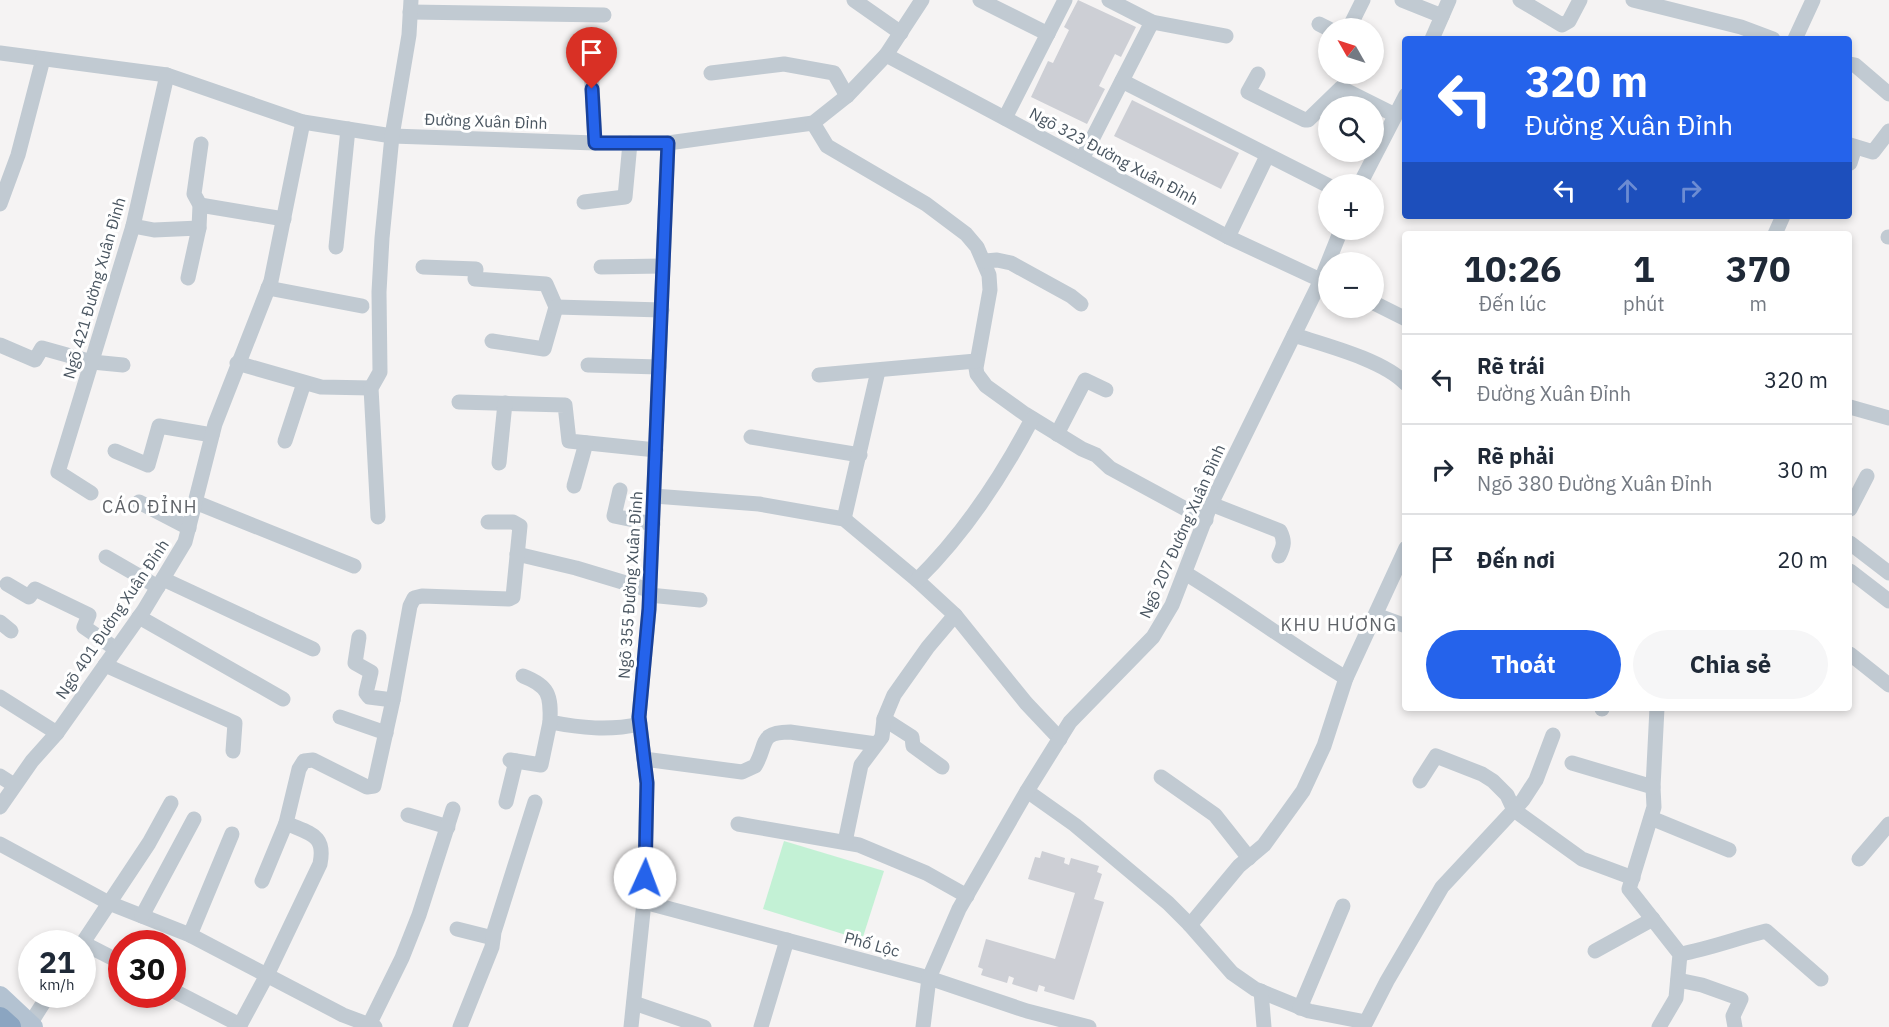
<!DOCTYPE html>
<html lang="vi">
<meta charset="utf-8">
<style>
:root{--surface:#fff;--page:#f6f6f7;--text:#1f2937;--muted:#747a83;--line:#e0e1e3;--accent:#2563eb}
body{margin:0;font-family:"IBM Plex Sans",sans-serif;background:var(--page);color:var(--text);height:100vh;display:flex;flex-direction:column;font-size:22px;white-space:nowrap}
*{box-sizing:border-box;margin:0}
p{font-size:20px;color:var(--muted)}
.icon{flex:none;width:33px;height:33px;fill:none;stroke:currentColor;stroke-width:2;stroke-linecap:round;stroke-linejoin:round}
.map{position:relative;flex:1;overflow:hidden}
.sheet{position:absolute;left:1402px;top:231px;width:450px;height:480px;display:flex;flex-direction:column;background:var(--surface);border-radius:6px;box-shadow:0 3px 9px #0003}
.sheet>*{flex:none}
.guide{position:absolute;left:1402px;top:36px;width:450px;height:183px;border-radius:6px;box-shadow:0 3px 9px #0003;background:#2563eb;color:#fff;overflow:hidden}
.needle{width:39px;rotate:309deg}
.controls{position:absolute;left:1318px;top:18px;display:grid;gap:12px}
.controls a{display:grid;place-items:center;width:66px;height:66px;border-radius:50%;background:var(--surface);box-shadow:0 3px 9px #0003;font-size:30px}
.speed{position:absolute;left:18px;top:930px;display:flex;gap:12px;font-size:30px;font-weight:700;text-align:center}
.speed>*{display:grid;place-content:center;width:78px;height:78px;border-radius:50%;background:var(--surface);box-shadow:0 3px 9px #0003;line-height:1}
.speed small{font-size:15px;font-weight:400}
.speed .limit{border:9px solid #d22;background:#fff;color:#111}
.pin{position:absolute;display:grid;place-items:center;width:51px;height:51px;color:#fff;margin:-62px -26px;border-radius:50% 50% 50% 0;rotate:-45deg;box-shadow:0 0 6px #0007}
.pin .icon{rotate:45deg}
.me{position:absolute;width:66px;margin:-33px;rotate:2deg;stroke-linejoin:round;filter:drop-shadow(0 0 4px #0008)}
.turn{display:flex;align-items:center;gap:21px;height:126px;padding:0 24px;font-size:27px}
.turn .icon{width:78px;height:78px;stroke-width:2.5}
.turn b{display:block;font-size:42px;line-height:51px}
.lanes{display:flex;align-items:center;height:57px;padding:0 24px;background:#0003;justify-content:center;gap:30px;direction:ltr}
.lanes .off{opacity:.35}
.eta{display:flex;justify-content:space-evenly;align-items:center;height:102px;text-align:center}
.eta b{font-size:36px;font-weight:800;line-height:42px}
.action{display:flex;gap:12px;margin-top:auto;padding:12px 24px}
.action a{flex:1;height:69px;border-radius:36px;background:var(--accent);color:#fff;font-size:24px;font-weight:800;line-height:69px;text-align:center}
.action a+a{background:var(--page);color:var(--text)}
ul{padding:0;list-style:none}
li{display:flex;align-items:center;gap:18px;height:90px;padding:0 24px;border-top:2px solid var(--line)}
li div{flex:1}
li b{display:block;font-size:22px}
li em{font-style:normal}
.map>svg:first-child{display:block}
.green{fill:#c3f1d5}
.building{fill:#cdcfd5}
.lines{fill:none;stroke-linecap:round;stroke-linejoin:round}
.highway-casing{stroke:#7690ad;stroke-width:24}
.minor{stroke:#c1cad2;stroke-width:15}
.major{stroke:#b3c2d1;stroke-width:20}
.highway{stroke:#8ba5c1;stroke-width:22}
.route-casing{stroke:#184099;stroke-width:15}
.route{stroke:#2563eb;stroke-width:10}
.labels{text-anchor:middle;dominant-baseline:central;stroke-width:6;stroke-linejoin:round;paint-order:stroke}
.street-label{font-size:16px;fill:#4a5661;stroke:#fff}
.neighbourhood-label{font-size:18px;letter-spacing:1.5px;fill:#5f6368;stroke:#fff}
</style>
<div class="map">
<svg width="1889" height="1027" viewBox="0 0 1889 1027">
<rect width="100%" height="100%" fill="#f5f3f3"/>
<path class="green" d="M784,841L884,871L862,940L763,909Z"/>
<g class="building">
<path d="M1078,0L1136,27L1121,57L1115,54L1099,86L1105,89L1087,124L1031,97L1048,61L1053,63L1069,30L1064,27Z"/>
<path d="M1132,100L1239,153L1221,189L1114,136Z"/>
<path d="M1042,851L1065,858L1064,863L1069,865L1071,858L1099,866L1097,872L1102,874L1094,899L1104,902L1074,1000L1044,991L1045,987L1039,985L1037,992L1012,984L1014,978L1009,976L1007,983L981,975L983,969L978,967L986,939L1055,959L1075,893L1028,879L1035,857L1040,858Z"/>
</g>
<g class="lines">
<g class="highway-casing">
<path id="highway" d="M0,1018L10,1027"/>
</g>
<g class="minor">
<path d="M854,0L901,33"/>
<path d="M980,0L1048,34"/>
<path d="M1109,0L1152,22L1226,36"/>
<path d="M1402,0L1442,16"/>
<path d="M1520,0L1562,25L1569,21L1580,0"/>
<path d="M1633,0L1741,27L1773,39"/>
<path d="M410,12L604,15"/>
<path d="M1319,24L1329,29"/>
<path d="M1349,28L1363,0"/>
<path d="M1432,39L1449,0"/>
<path d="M1795,39L1813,0"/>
<path d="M0,53L167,75L303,122L392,136L595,143H668L813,123L847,96L886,55L922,0"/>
<path d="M886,55L1228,237L1329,284"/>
<path d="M1850,64L1855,65L1889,94"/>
<path d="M591,66L595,143"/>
<path d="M711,73L784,64L834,73L847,96"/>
<path d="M1258,74L1248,92L1305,120H1308L1341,88L1395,115"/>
<path d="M1122,81L1329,186"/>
<path d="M1005,118L1065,0"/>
<path d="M813,123L827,146L926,204L966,234L977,247L989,275L990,290L976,368L977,374L986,386L1025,414L1082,449L1096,455L1110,468L1206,520"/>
<path d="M1850,145L1873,152L1889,131"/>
<path d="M1082,159L1152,22"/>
<path d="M1850,163L1855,147"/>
<path d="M1360,184L1406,95"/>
<path d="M584,202L625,197L630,143"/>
<path d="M0,204L18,155L43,59"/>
<path d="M200,205L284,219"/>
<path d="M133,226L154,230L199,228"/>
<path d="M1775,234L1783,216"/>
<path d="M1228,237L1267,156"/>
<path d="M1888,237H1889"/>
<path d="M336,247L348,129"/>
<path d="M985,261L997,260L1011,263L1071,296L1081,304"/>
<path d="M423,267L476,269L475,279L546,284L556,307L544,349L492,341"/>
<path d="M601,267L663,266"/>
<path d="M188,278L199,228L200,205L194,194L201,144"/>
<path d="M268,288L362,306"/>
<path d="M1374,303L1406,319"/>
<path d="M556,307L662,310"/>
<path d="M1294,335C1325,345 1384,360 1406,384"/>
<path d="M0,345L35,360L42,348L92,362L123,365"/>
<path d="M237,363L321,387L371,388"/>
<path d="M588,365L659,367"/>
<path d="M819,375L976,361"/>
<path d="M459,402L565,405L569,441L656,450"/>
<path d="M1850,407L1889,418"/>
<path d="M1057,434L1085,380L1106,390"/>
<path d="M751,437L860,455"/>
<path d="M285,441L304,383"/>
<path d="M115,451L148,465L159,426L212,435"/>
<path d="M499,463L505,403"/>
<path d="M574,486L586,443"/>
<path d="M620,490L614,516L653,524"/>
<path d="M91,493L58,472L133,226L167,75"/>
<path d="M654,496L759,504L844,519L917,580L955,615L1026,703L1060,739"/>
<path d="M139,502L189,528"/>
<path d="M195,502L354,566"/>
<path d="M1211,504L1280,531C1285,541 1284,546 1279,556"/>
<path d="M1850,509L1867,476"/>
<path d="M378,517L371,388L380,372L379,292L382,238L392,136L409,35L411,0"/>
<path d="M844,519L878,371"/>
<path d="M1850,543L1889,573"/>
<path d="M517,554L576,568L649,590"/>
<path d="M106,557L158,587"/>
<path d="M1850,571L1889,601"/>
<path d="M1185,573C1240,606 1291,645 1346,678"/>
<path d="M163,579L313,649"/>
<path d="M917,580C965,533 1001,478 1032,419"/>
<path d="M7,584L29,597L35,589L89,615L84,627L116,649"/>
<path d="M649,595L700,600"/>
<path d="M1376,615L1406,626"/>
<path d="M139,617L283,699"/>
<path d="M0,622L11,631"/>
<path d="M359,637L355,663L371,672L366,693L369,697L393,700"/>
<path d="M1850,654L1889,685"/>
<path d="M105,665L235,723L233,751"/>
<path d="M523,676C549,686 551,695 550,722C581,728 609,731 640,724"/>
<path d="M0,697L57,733"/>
<path d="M1657,708L1653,787L1654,807L1629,889L1680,954L1676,998L1659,1027"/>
<path d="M1602,709V708"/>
<path d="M340,717L386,733"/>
<path d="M884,719L912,737L913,746L942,767"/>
<path d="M644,759L742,772L755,766C768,745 758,732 790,732L876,744"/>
<path d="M510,760L541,765L550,722"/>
<path d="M1572,763L1653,787"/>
<path d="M0,776L14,785"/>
<path d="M1161,777L1215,815L1249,858"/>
<path d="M1420,781L1436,756L1482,774L1493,781L1507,795L1514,810L1582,859L1633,878"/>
<path d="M1027,791L1075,825L1168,903L1190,925L1232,973L1255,989L1309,1011L1366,1022L1387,981L1442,887L1523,800L1536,780L1553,735"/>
<path d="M506,802L516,761"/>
<path d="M0,807L32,761L57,733L144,610L185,542L215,424L271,281L303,122"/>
<path d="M408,815L448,827"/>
<path d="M1651,818L1729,850"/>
<path d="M738,824L859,845L926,873L967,896"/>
<path d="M845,842L861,765L882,737L884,719L894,695L928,647L955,615"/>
<path d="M0,844L109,903L190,935L343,1015L375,1027"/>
<path d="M1859,859L1889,824"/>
<path d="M262,881L286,823"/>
<path d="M644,902L929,978L1027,1011L1089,1027"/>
<path d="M142,916L194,819"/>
<path d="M1190,925L1239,866L1264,845L1303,791L1324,746L1346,678L1406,548"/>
<path d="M457,929L493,938"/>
<path d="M190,935L232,834"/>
<path d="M83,943L122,963"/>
<path d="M82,944L149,843L171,803"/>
<path d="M1595,951L1653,919"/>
<path d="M1680,954C1709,949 1737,938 1766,931L1821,979"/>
<path d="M1678,980L1702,985L1741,999L1733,1016L1735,1027"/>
<path d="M172,990L240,1025"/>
<path d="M1261,991L1264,1027"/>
<path d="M634,1003L704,1027"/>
<path d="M1300,1008L1343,906"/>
<path d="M30,1024L49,994"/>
<path d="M369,1025L402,958L419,915L453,809"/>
<path d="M239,1027L267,975L320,864C326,834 310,834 286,823L299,769L304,761L313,760L367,787L374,786L393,700L410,606L414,598L422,596L509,599L513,597L520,526L513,522H488"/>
<path d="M460,1027L492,947L494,932L535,802"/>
<path d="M631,1027L644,902L647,783L639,717L649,609L668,143"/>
<path d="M761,1027L787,940"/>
<path d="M923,1027L929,978L959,909L1027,791L1070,722L1153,637L1172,605L1211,504L1321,280L1341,230"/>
</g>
<path class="major" d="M0,996L33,1027"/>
<use href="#highway" class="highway"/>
</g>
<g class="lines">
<g class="route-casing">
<path id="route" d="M592,89L595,143H668L649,609L639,717L647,783L645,878"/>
</g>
<use href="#route" class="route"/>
</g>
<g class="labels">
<g class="street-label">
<text transform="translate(486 121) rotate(2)">Đường Xuân Đỉnh</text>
<text transform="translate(1114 156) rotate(28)">Ngõ 323 Đường Xuân Đỉnh</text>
<text transform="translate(94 288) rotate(-74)">Ngõ 421 Đường Xuân Đỉnh</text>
<text transform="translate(1182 531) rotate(-66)">Ngõ 207 Đường Xuân Đỉnh</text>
<text transform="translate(630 585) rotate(-86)">Ngõ 355 Đường Xuân Đỉnh</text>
<text transform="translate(112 619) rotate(-56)">Ngõ 401 Đường Xuân Đỉnh</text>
<text transform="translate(872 944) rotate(15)">Phố Lộc</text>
</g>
<g class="neighbourhood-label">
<text x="150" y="506">CÁO ĐỈNH</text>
<text x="1339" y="624">KHU HƯƠNG</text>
</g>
</g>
</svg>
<div class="controls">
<a><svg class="needle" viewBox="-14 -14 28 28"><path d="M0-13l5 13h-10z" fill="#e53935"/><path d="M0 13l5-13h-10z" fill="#747a83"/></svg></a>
<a><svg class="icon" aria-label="search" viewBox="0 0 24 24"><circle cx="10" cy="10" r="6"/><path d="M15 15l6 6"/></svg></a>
<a>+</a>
<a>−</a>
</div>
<div class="speed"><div>21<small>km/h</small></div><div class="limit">30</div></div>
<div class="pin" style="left:592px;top:89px;background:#d93025"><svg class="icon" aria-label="arrive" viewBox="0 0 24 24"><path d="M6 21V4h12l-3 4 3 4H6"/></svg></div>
<svg class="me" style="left:645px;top:878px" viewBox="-20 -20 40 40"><circle r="19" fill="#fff"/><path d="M0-13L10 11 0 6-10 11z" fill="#2563eb"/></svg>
<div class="guide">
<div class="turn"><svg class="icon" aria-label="left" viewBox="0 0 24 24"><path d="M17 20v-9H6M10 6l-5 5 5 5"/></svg><div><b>320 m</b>Đường Xuân Đỉnh</div></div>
<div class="lanes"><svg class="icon" aria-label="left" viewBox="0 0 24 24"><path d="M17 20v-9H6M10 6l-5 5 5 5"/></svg><svg class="icon off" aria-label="ahead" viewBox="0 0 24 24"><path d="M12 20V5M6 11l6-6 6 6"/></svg><svg class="icon off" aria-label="right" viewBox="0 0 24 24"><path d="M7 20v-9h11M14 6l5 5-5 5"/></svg></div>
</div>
<section class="sheet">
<div class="eta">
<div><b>10:26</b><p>Đến lúc</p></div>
<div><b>1</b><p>phút</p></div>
<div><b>370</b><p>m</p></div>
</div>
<ul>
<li><svg class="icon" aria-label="left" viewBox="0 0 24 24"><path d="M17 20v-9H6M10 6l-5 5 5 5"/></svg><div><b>Rẽ trái</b><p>Đường Xuân Đỉnh</p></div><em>320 m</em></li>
<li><svg class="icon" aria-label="right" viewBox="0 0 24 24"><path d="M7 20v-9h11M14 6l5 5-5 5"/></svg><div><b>Rẽ phải</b><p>Ngõ 380 Đường Xuân Đỉnh</p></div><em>30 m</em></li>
<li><svg class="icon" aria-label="arrive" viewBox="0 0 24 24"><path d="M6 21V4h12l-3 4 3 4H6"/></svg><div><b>Đến nơi</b></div><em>20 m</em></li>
</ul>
<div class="action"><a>Thoát</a><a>Chia sẻ</a></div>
</section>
</div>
